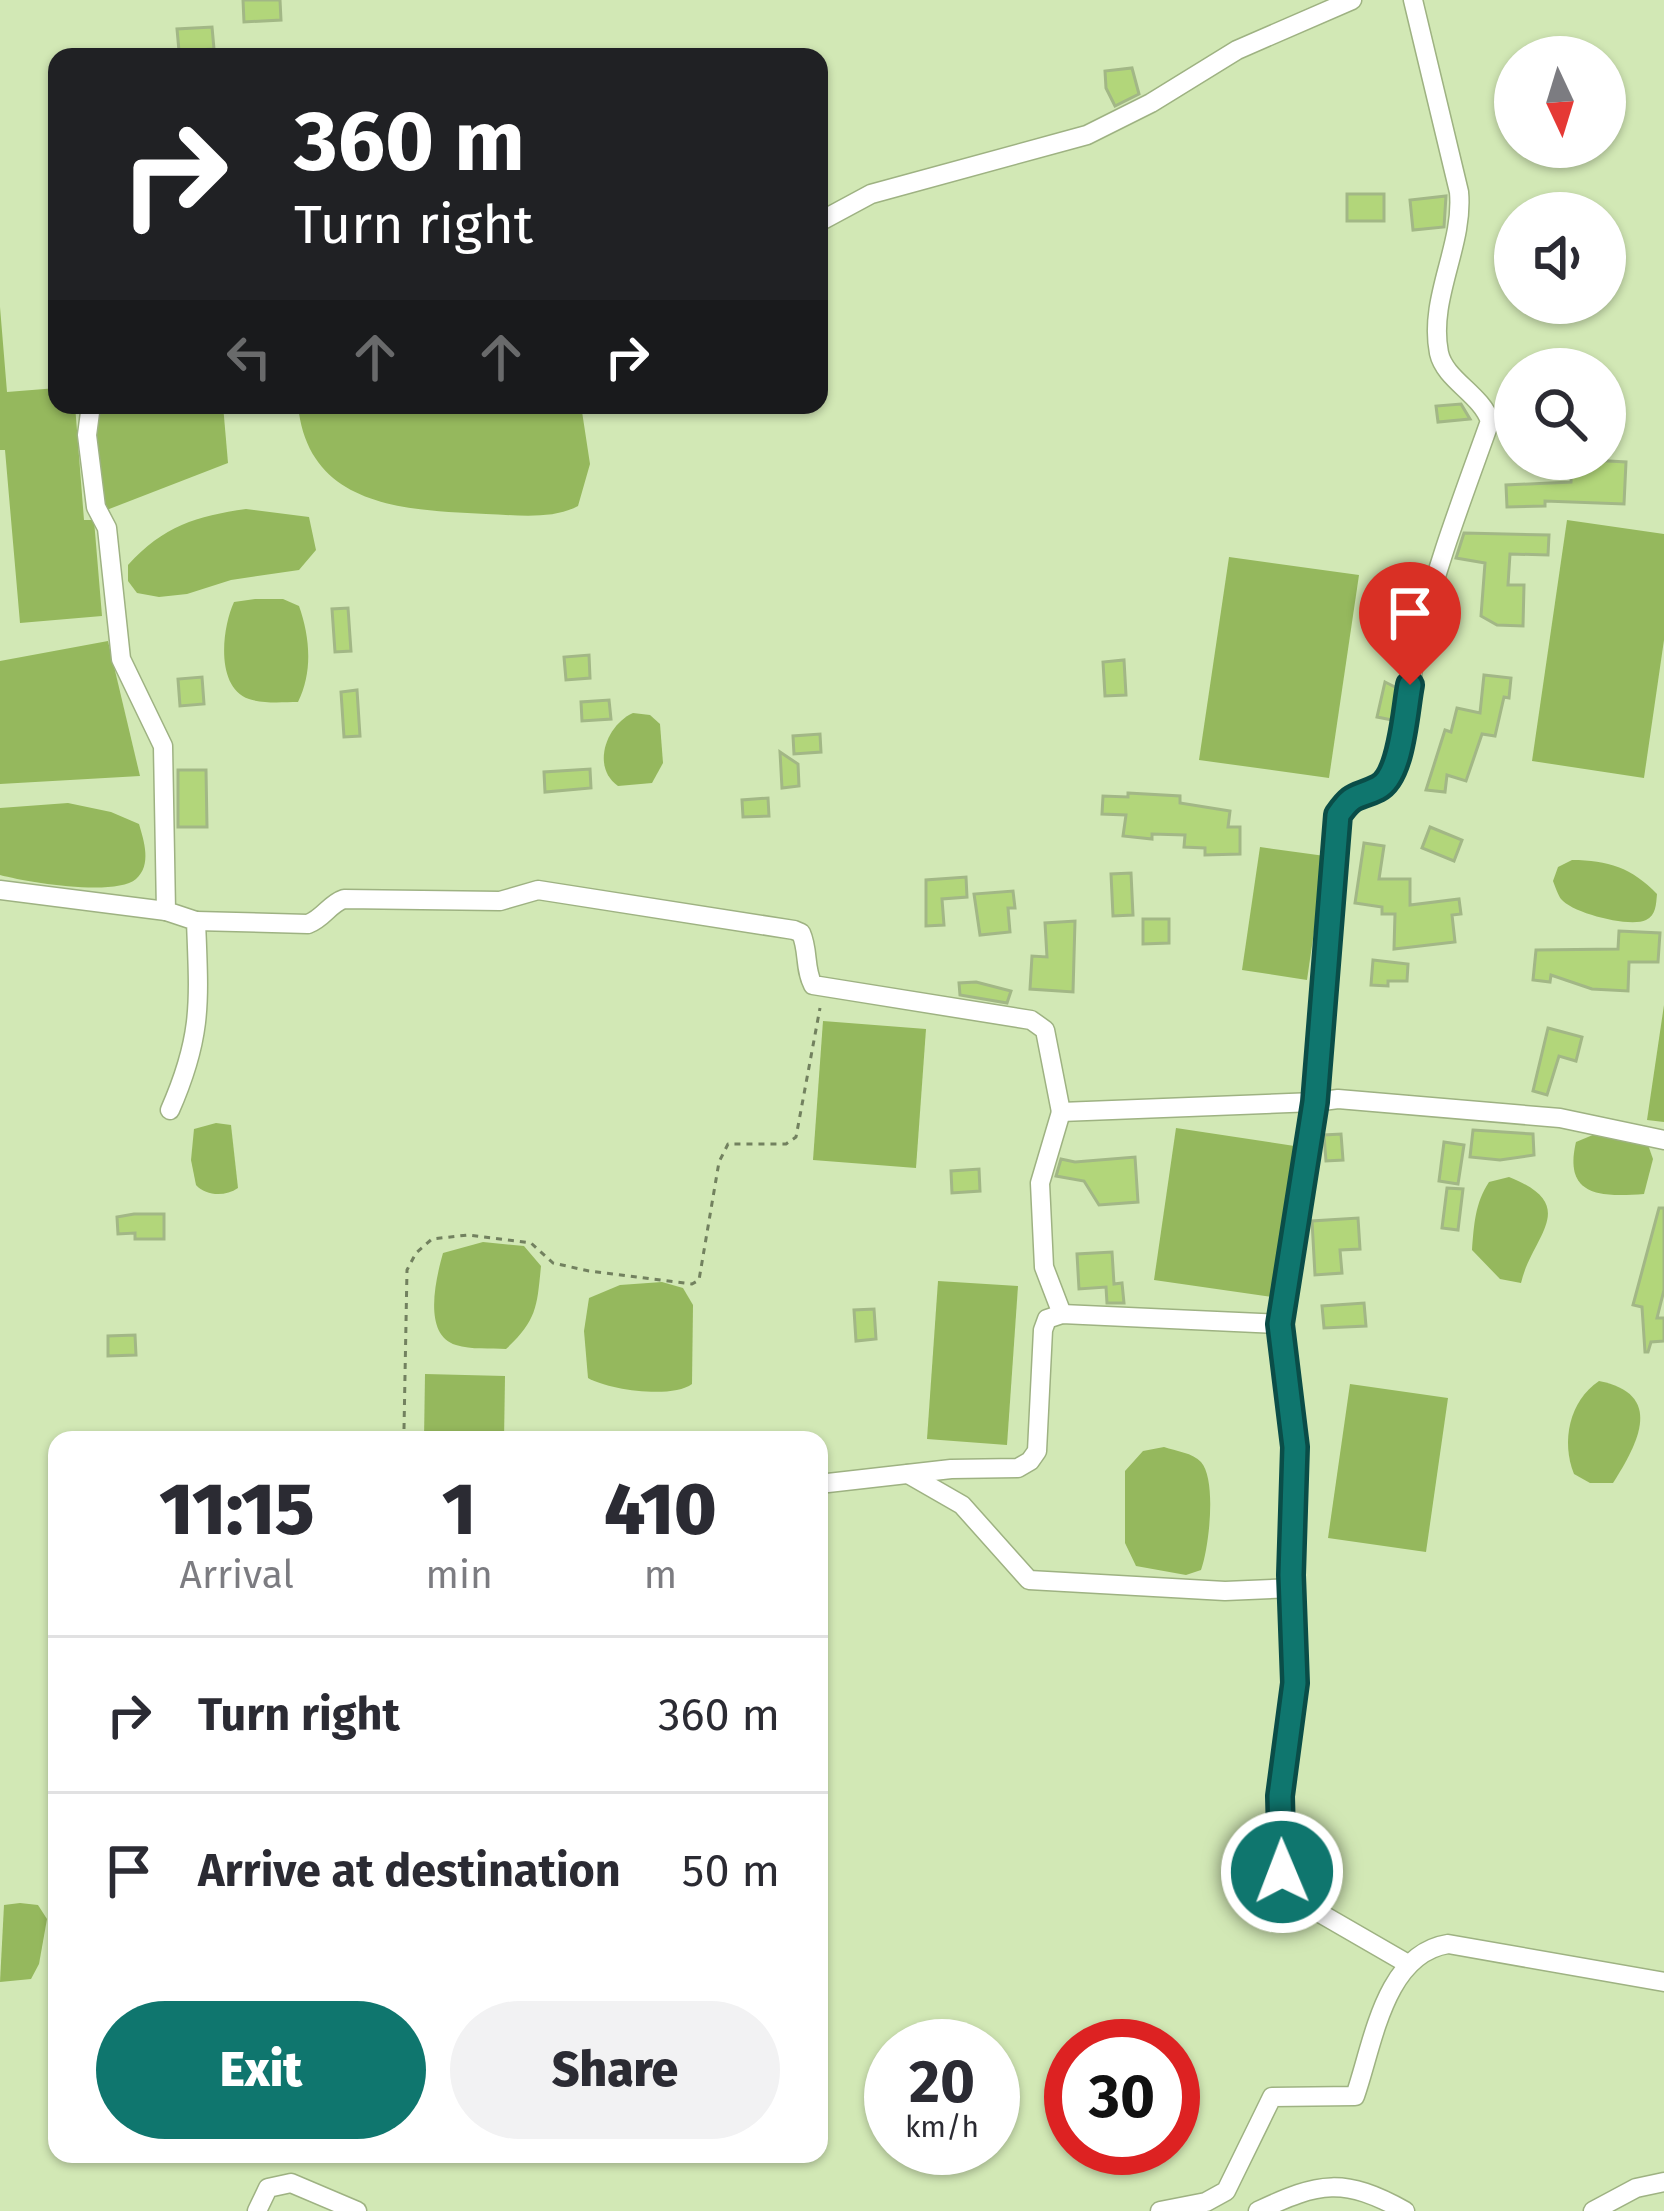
<!DOCTYPE html>
<style>
:root{--surface:#fff;--page:#f2f2f3;--text:#2b2b33;--muted:#7c7c81;--line:#e1e1e2;--accent:#0f766e}
body{margin:0;font-family:"Fira Sans",sans-serif;background:var(--page);color:var(--text);height:100vh;display:flex;flex-direction:column;font-size:45px;white-space:nowrap}
*{box-sizing:border-box;margin:0}
p{font-size:39px;color:var(--muted)}
.icon{flex:none;width:66px;height:66px;fill:none;stroke:currentColor;stroke-width:2;stroke-linecap:round;stroke-linejoin:round}
.map{position:relative;flex:1;overflow:hidden}
.side{position:absolute;left:48px;top:1431px;width:780px;height:732px;display:flex;flex-direction:column;background:var(--surface);border-radius:24px;box-shadow:0 3px 9px #0004}
.side>*{flex:none}
.top-card{position:absolute;left:48px;top:48px;width:780px;height:366px;border-radius:24px;box-shadow:0 3px 9px #0004;background:#202124;color:#fff;overflow:hidden}
.needle{width:78px;rotate:176deg}
.buttons{position:absolute;left:1494px;top:36px;display:grid;gap:24px}
.buttons a{display:grid;place-items:center;width:132px;height:132px;border-radius:50%;background:var(--surface);box-shadow:0 3px 9px #0004;font-size:60px}
.speed{position:absolute;left:864px;top:2019px;display:flex;gap:24px;font-size:60px;font-weight:700;text-align:center}
.speed>*{display:grid;place-content:center;width:156px;height:156px;border-radius:50%;background:var(--surface);box-shadow:0 3px 9px #0004;line-height:1}
.speed small{font-size:30px;font-weight:400}
.speed .limit{border:18px solid #d22;background:#fff;color:#111}
.pin{position:absolute;display:grid;place-items:center;width:102px;height:102px;color:#fff;margin:-123px -51px;border-radius:50% 50% 50% 0;rotate:-45deg;box-shadow:0 0 12px #0007}
.pin .icon{rotate:45deg}
.me{position:absolute;width:132px;margin:-66px;rotate:359deg;stroke-linejoin:round;filter:drop-shadow(0 0 9px #0008)}
.turn{display:flex;align-items:center;gap:42px;height:252px;padding:0 48px;font-size:54px}
.turn .icon{width:156px;height:156px;stroke-width:2.5}
.turn b{display:block;font-size:84px;line-height:102px}
.lanes{display:flex;align-items:center;height:114px;padding:0 48px;background:#0003;justify-content:center;gap:60px;direction:ltr}
.lanes .off{opacity:.35}
.eta{display:flex;justify-content:space-evenly;align-items:center;height:204px;text-align:center}
.eta b{font-size:72px;font-weight:800;line-height:84px}
.button{display:flex;gap:24px;margin-top:auto;padding:24px 48px}
.button a{flex:1;height:138px;border-radius:72px;background:var(--accent);color:#fff;font-size:48px;font-weight:800;line-height:138px;text-align:center}
.button a+a{background:var(--page);color:var(--text)}
ul{padding:0;list-style:none}
li{display:flex;align-items:center;gap:36px;height:156px;padding:0 48px;border-top:3px solid var(--line)}
li div{flex:1}
li b{display:block;font-size:45px}
li em{font-style:normal}
.map>svg:first-child{display:block}
.water{fill:#95b85d}
.building{fill:#b2d67a;stroke:#a2b786;stroke-width:3}
.lines{fill:none;stroke-linecap:round;stroke-linejoin:round}
.minor-casing{stroke:#9eb282;stroke-width:21}
.path{stroke:#72815f;stroke-width:3;stroke-dasharray:6 6;stroke-linecap:butt}
.minor{stroke:#fff;stroke-width:18}
.route-casing{stroke:#0a4d48;stroke-width:30}
.route{stroke:#0f766e;stroke-width:21}
</style>
<div class="map">
<svg width="1664" height="2211" viewBox="0 0 1664 2211">
<rect width="100%" height="100%" fill="#d2e8b5"/>
<g class="water">
<path d="M0,307L7,392L57,388V405H75L84,520H94L102,616L20,623L5,450H0Z"/>
<path d="M97,405H223L228,463L104,511L94,439Z"/>
<path d="M298,405H581L590,464L578,506C552,520 516,515 486,514C406,510 308,508 298,405Z"/>
<path d="M246,509L309,517L316,550L299,570L231,580L187,594L159,597L137,593L128,581V565C163,526 197,516 246,509Z"/>
<path d="M1567,520L1664,534V640L1644,778L1532,761Z"/>
<path d="M1229,557L1359,575L1329,778L1199,760Z"/>
<path d="M255,599H283L299,606C310,637 313,672 298,702C283,702 264,704 249,699C215,687 222,628 234,602Z"/>
<path d="M108,641L140,776L0,784V661Z"/>
<path d="M633,713L650,715L660,724L663,763L652,783L618,786C591,767 606,725 633,713Z"/>
<path d="M68,803L111,812L139,824C144,841 152,865 136,879C115,897 26,882 0,875V808Z"/>
<path d="M1260,847L1325,856L1307,980L1242,970Z"/>
<path d="M1572,860C1608,860 1632,868 1657,894C1656,905 1656,915 1646,920C1630,928 1572,913 1561,899C1559,897 1554,884 1553,881L1558,867Z"/>
<path d="M1664,1005V1122L1647,1120Z"/>
<path d="M823,1021L926,1029L916,1168L813,1160Z"/>
<path d="M216,1123L231,1125L238,1188C225,1197 206,1196 196,1185L191,1160L194,1129Z"/>
<path d="M1176,1128L1301,1147L1279,1298L1154,1280Z"/>
<path d="M1600,1132L1647,1142L1653,1159L1644,1194C1601,1197 1563,1197 1576,1142Z"/>
<path d="M1509,1177C1582,1206 1532,1235 1521,1283L1500,1279L1472,1250C1474,1225 1475,1203 1489,1182Z"/>
<path d="M483,1242L524,1246L541,1266C537,1307 537,1320 506,1349C491,1348 471,1350 456,1345C422,1335 436,1278 443,1253Z"/>
<path d="M938,1281L1018,1286L1007,1445L927,1439Z"/>
<path d="M662,1282L683,1288L693,1305L692,1384C672,1399 609,1390 588,1378L584,1331L589,1298L620,1285Z"/>
<path d="M425,1374L505,1376L504,1440H424Z"/>
<path d="M1599,1381C1664,1394 1639,1442 1613,1483H1590L1574,1474C1561,1442 1569,1401 1599,1381Z"/>
<path d="M1350,1384L1448,1398L1426,1552L1328,1538Z"/>
<path d="M1164,1447C1176,1451 1193,1453 1201,1462C1217,1480 1209,1548 1201,1570L1186,1575L1136,1566L1125,1543V1471L1143,1451Z"/>
<path d="M20,1903L38,1905L47,1919L39,1964L31,1979L0,1982L4,1905Z"/>
</g>
<g class="building">
<path d="M243,0H280L281,20L244,22Z"/>
<path d="M212,27L214,49L179,51L177,29Z"/>
<path d="M1132,68L1139,94L1115,106L1106,88L1105,71Z"/>
<rect x="1347" y="194" width="37" height="27"/>
<path d="M1446,196L1444,227L1413,230L1410,200Z"/>
<path d="M1461,404L1470,419L1438,422L1436,406Z"/>
<path d="M1572,459L1626,462L1624,504L1545,501V506L1507,507L1506,485L1571,482Z"/>
<path d="M1464,533L1549,535L1548,555L1510,554L1508,585H1524L1523,626L1497,625L1481,616L1485,563L1456,558Z"/>
<path d="M1388,581L1417,594L1412,611L1381,599Z"/>
<path d="M348,608L351,651L335,652L332,609Z"/>
<path d="M589,655L590,678L566,680L564,657Z"/>
<path d="M1124,660L1126,695L1105,696L1103,662Z"/>
<path d="M1484,675L1511,678L1509,698L1504,697L1495,736L1482,734L1466,781L1447,775L1445,792L1426,790L1445,730L1451,732L1457,708L1480,713Z"/>
<path d="M202,677L204,704L180,706L178,679Z"/>
<path d="M1385,682L1397,688L1392,720L1377,717Z"/>
<path d="M357,690L360,736L344,737L341,692Z"/>
<path d="M609,700L611,719L582,721L581,702Z"/>
<path d="M820,734L821,752L794,754L793,736Z"/>
<path d="M780,752L798,764L799,786L782,788Z"/>
<path d="M590,769L591,788L545,792L544,772Z"/>
<path d="M178,770H206L207,827H178Z"/>
<path d="M1128,793L1180,796V803L1230,811L1228,827H1240V854L1205,855V848L1184,847L1185,835L1152,834V839L1123,836L1126,815L1102,814L1103,796L1128,797Z"/>
<path d="M768,798L769,816L743,817L742,800Z"/>
<path d="M1430,827L1462,840L1454,861L1422,848Z"/>
<path d="M1364,843L1384,846L1379,879H1410V905L1459,899L1461,914L1452,915L1455,942L1394,949L1395,914H1382V907L1355,903Z"/>
<path d="M1131,873L1133,915L1113,916L1111,874Z"/>
<path d="M966,877L967,897L942,899L944,925L926,926V880Z"/>
<path d="M1013,891L1015,908H1008L1010,932L980,935L974,894Z"/>
<path d="M1143,919H1169V943L1143,944Z"/>
<path d="M1075,921L1073,992L1030,989L1032,956L1047,957L1045,923Z"/>
<path d="M1619,931L1660,933L1658,962H1629L1628,991L1592,989L1551,975L1550,982L1533,980L1536,950L1618,949Z"/>
<path d="M1373,960L1408,964L1407,981H1388V986L1371,985Z"/>
<path d="M976,982L1011,991L1007,1003L960,995L959,983Z"/>
<path d="M1548,1028L1582,1037L1576,1061L1559,1056L1547,1095L1533,1091Z"/>
<path d="M1473,1130L1533,1134L1534,1155L1500,1160L1470,1157Z"/>
<path d="M1341,1134L1343,1160L1326,1161L1324,1135Z"/>
<path d="M1444,1142L1464,1145L1458,1184L1439,1181Z"/>
<path d="M1135,1157L1138,1202L1099,1205L1084,1181L1056,1176L1061,1159L1075,1162Z"/>
<path d="M979,1169L980,1191L952,1193L951,1171Z"/>
<path d="M1447,1188L1463,1189L1458,1230L1442,1228Z"/>
<path d="M1659,1208H1664V1290L1657,1318H1664V1341L1651,1342L1648,1352H1645L1642,1307L1633,1305Z"/>
<path d="M134,1214H164V1239H135V1233L118,1234L117,1217Z"/>
<path d="M1358,1218L1360,1249L1340,1250L1342,1273L1315,1275L1312,1221Z"/>
<path d="M1112,1252L1114,1284L1122,1283L1124,1303H1107L1106,1287L1079,1289L1077,1254Z"/>
<path d="M1364,1303L1366,1326L1324,1328L1322,1306Z"/>
<path d="M874,1309L876,1339L856,1341L854,1310Z"/>
<path d="M135,1335L136,1355L108,1356V1336Z"/>
</g>
<g class="lines">
<g class="minor-casing">
<g id="minor">
<path d="M819,222L871,194L1087,135L1151,103L1237,50L1352,0"/>
<path d="M91,405L87,435L96,507L107,528L121,659L163,746L166,911L196,921C199,1001 203,1035 170,1110"/>
<path d="M0,890L166,911"/>
<path d="M196,921L308,924C324,918 329,904 344,899L500,901L538,890L794,930L801,933C809,951 804,968 813,985L1031,1020L1045,1030L1061,1112L1315,1102L1338,815C1358,786 1375,797 1388,778C1407,752 1409,677 1418,642C1436,566 1464,494 1490,421C1481,394 1445,380 1439,353C1428,298 1464,246 1459,192L1413,0"/>
<path d="M1061,1112L1040,1183L1044,1267L1062,1314"/>
<path d="M1280,1324L1295,1447L1291,1575L1295,1683L1280,1796L1282,1872L1292,1897L1408,1964"/>
<path d="M908,1474L962,1505L1029,1580L1225,1591L1292,1588"/>
<path d="M819,1484L951,1469L1018,1468L1030,1461L1037,1451L1043,1330L1047,1319L1062,1314L1280,1324L1315,1102L1338,1099L1560,1118L1664,1140"/>
<path d="M257,2211L268,2188L291,2183L357,2211"/>
<path d="M1160,2211L1206,2202L1226,2191L1272,2097L1355,2096C1373,2045 1384,1954 1448,1944L1664,1982"/>
<path d="M1258,2211C1319,2182 1344,2177 1405,2211"/>
<path d="M1593,2211L1636,2188L1664,2182"/>
</g>
</g>
<path class="path" d="M404,1429L407,1270L416,1253L432,1239L468,1235L531,1243L553,1263L589,1271L692,1284L699,1280L719,1162L728,1144H786L796,1137L820,1008"/>
<use href="#minor" class="minor"/>
</g>
<g class="lines">
<g class="route-casing">
<path id="route" d="M1282,1872L1280,1796L1295,1683L1291,1575L1295,1447L1280,1324L1315,1102L1338,815C1354,792 1356,799 1378,788C1402,776 1405,710 1410,685"/>
</g>
<use href="#route" class="route"/>
</g>
</svg>
<div class="buttons">
<a><svg class="needle" viewBox="-14 -14 28 28"><path d="M0-13l5 13h-10z" fill="#e53935"/><path d="M0 13l5-13h-10z" fill="#7c7c81"/></svg></a>
<a><svg class="icon" aria-label="sound" viewBox="0 0 24 24"><path d="M4 9h4l5-4v14l-5-4H4zM17 9q2 3 0 6"/></svg></a>
<a><svg class="icon" aria-label="search" viewBox="0 0 24 24"><circle cx="10" cy="10" r="6"/><path d="M15 15l6 6"/></svg></a>
</div>
<div class="speed"><div>20<small>km/h</small></div><div class="limit">30</div></div>
<div class="pin" style="left:1410px;top:685px;background:#d93025"><svg class="icon" aria-label="arrive" viewBox="0 0 24 24"><path d="M6 21V4h12l-3 4 3 4H6"/></svg></div>
<svg class="me" style="left:1282px;top:1872px" viewBox="-20 -20 40 40"><circle r="17" fill="#0f766e" stroke="#fff" stroke-width="3"/><path d="M0-11L8 9 0 5-8 9z" fill="#fff"/></svg>
<div class="top-card">
<div class="turn"><svg class="icon" aria-label="right" viewBox="0 0 24 24"><path d="M7 20v-9h11M14 6l5 5-5 5"/></svg><div><b>360 m</b>Turn right</div></div>
<div class="lanes"><svg class="icon off" aria-label="left" viewBox="0 0 24 24"><path d="M17 20v-9H6M10 6l-5 5 5 5"/></svg><svg class="icon off" aria-label="ahead" viewBox="0 0 24 24"><path d="M12 20V5M6 11l6-6 6 6"/></svg><svg class="icon off" aria-label="ahead" viewBox="0 0 24 24"><path d="M12 20V5M6 11l6-6 6 6"/></svg><svg class="icon" aria-label="right" viewBox="0 0 24 24"><path d="M7 20v-9h11M14 6l5 5-5 5"/></svg></div>
</div>
<section class="side">
<div class="eta">
<div><b>11:15</b><p>Arrival</p></div>
<div><b>1</b><p>min</p></div>
<div><b>410</b><p>m</p></div>
</div>
<ul>
<li><svg class="icon" aria-label="right" viewBox="0 0 24 24"><path d="M7 20v-9h11M14 6l5 5-5 5"/></svg><div><b>Turn right</b></div><em>360 m</em></li>
<li><svg class="icon" aria-label="arrive" viewBox="0 0 24 24"><path d="M6 21V4h12l-3 4 3 4H6"/></svg><div><b>Arrive at destination</b></div><em>50 m</em></li>
</ul>
<div class="button"><a>Exit</a><a>Share</a></div>
</section>
</div>
